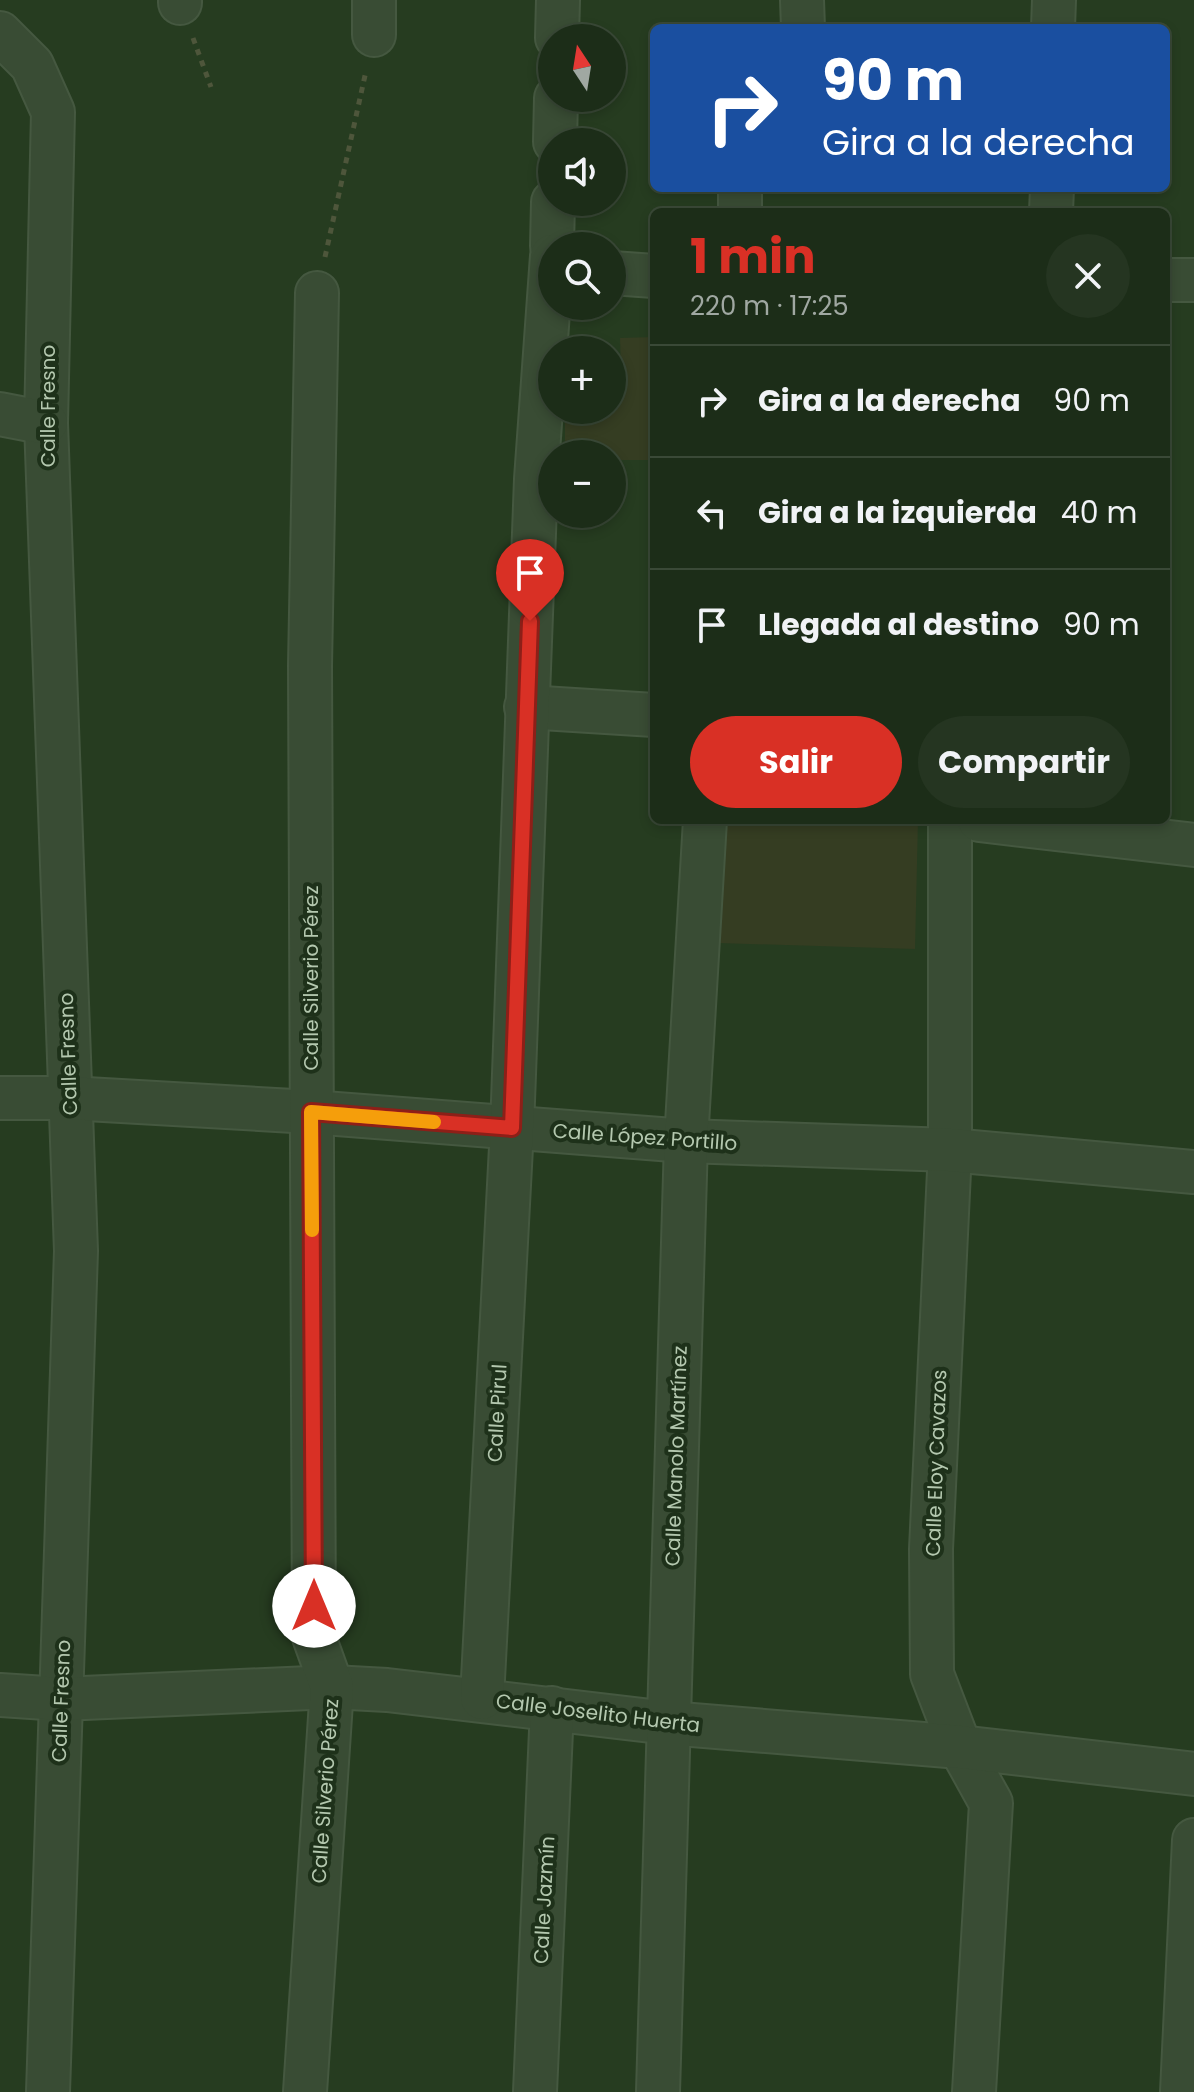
<!DOCTYPE html>
<html lang="es">
<meta charset="utf-8">
<style>
:root{--surface:#1c2d18;--page:#253521;--text:#f1f3f6;--muted:#a0a8a2;--line:#3a4937;--accent:#d93025}
body{margin:0;font-family:Poppins,sans-serif;background:var(--page);color:var(--text);height:100vh;display:flex;flex-direction:column;font-size:30px;white-space:nowrap}
*{box-sizing:border-box;margin:0}
p{font-size:26px;color:var(--muted)}
.icon{flex:none;width:44px;height:44px;fill:none;stroke:currentColor;stroke-width:2;stroke-linecap:round;stroke-linejoin:round}
.map{position:relative;flex:1;overflow:hidden}
.sheet{position:absolute;left:650px;top:208px;width:520px;height:616px;display:flex;flex-direction:column;background:var(--surface);border-radius:12px;box-shadow:0 4px 12px #0003,0 0 0 2px var(--line)}
.sheet>*{flex:none}
.guide{position:absolute;left:650px;top:24px;width:520px;height:168px;border-radius:12px;box-shadow:0 4px 12px #0003,0 0 0 2px var(--line);background:#1a4fa0;color:#fff;overflow:hidden}
.needle{width:52px;rotate:348deg}
.buttons{position:absolute;left:538px;top:24px;display:grid;gap:16px}
.buttons a{display:grid;place-items:center;width:88px;height:88px;border-radius:50%;background:var(--surface);box-shadow:0 4px 12px #0003,0 0 0 2px var(--line);font-size:40px}
.pin{position:absolute;display:grid;place-items:center;width:68px;height:68px;color:#fff;margin:-82px -34px;border-radius:50% 50% 50% 0;rotate:-45deg;box-shadow:0 0 8px #0007}
.pin .icon{rotate:45deg}
.me{position:absolute;width:88px;margin:-44px;rotate:0deg;stroke-linejoin:round;filter:drop-shadow(0 0 6px #0008)}
.turn{display:flex;align-items:center;gap:28px;height:168px;padding:0 40px;font-size:36px}
.turn .icon{width:104px;height:104px;stroke-width:2.5}
.turn b{display:block;font-size:56px;line-height:68px}
.round{display:grid;place-items:center;flex:none;width:84px;height:84px;border-radius:42px;background:var(--page)}
.summary{display:flex;align-items:center;justify-content:space-between;height:136px;padding:0 40px}
h1{font-size:48px;font-weight:700;line-height:60px;color:var(--accent)}
.action{display:flex;gap:16px;margin-top:auto;padding:16px 40px}
.action a{flex:1;height:92px;border-radius:48px;background:var(--accent);color:#fff;font-size:32px;font-weight:700;line-height:92px;text-align:center}
.action a+a{background:var(--page);color:var(--text)}
ul{padding:0;list-style:none}
li{display:flex;align-items:center;gap:24px;height:112px;padding:0 40px;border-top:2px solid var(--line)}
li div{flex:1}
li b{display:block;font-size:30px}
li em{font-style:normal}
.map>svg:first-child{display:block}
.green{fill:#353d22}
.lines{fill:none;stroke-linecap:round;stroke-linejoin:round}
.minor-casing{stroke:#455840;stroke-width:46}
.path{stroke:#4e563b;stroke-width:5;stroke-dasharray:6 6;stroke-linecap:butt}
.minor{stroke:#394c34;stroke-width:42}
.route-casing{stroke:#8d1f18;stroke-width:20}
.route{stroke:#d93025;stroke-width:14}
.slow{stroke:#f59e0b;stroke-width:14}
.labels{text-anchor:middle;dominant-baseline:central;stroke-width:8;stroke-linejoin:round;paint-order:stroke}
.street-label{font-size:20px;fill:#b4c8af;stroke:#1e311a}
</style>
<div class="map">
<svg width="1194" height="2092" viewBox="0 0 1194 2092">
<rect width="100%" height="100%" fill="#263c20"/>
<g class="green">
<path d="M654,337V460H612V454H565V410H612V371H621L620,338Z"/>
<path d="M723,820H918L915,949L718,943Z"/>
</g>
<g class="lines">
<g class="minor-casing">
<g id="minor">
<path d="M180,0V3"/>
<path d="M802,0L803,28"/>
<path d="M1053,28L1054,0"/>
<path d="M0,33L32,65L53,112L46,423L76,1251L48,2092"/>
<path d="M374,35V0"/>
<path d="M557,38L558,0"/>
<path d="M555,142L556,98"/>
<path d="M740,212V188"/>
<path d="M1051,212L1052,188"/>
<path d="M552,246L553,202"/>
<path d="M612,273L654,276"/>
<path d="M1166,280H1194"/>
<path d="M0,414L46,423"/>
<path d="M526,707L654,715"/>
<path d="M950,820V1150L931,1549L932,1674L960,1747L991,1803L974,2092"/>
<path d="M979,820L1194,845"/>
<path d="M0,1098H69L311,1112L686,1141L950,1150L1194,1172"/>
<path d="M0,1695L61,1699L332,1687L387,1690L668,1723L960,1747L1194,1774"/>
<path d="M482,1698L512,1128L536,479L552,256"/>
<path d="M305,2092L332,1687L314,1637L310,666L317,293"/>
<path d="M535,2092L552,1708"/>
<path d="M658,2092L686,1141L705,820"/>
<path d="M1182,2092L1194,1840"/>
</g>
</g>
<g class="path">
<path d="M193,38L211,87"/>
<path d="M325,257L366,71"/>
</g>
<use href="#minor" class="minor"/>
</g>
<g class="lines">
<g class="route-casing">
<path id="route" d="M314,1606L311,1112L512,1128L530,621"/>
</g>
<use href="#route" class="route"/>
<path class="slow" d="M312,1230L311,1112L434,1122"/>
</g>
<g class="labels">
<g class="street-label">
<text transform="translate(48 406) rotate(-90)">Calle Fresno</text>
<text transform="translate(311 978) rotate(-90)">Calle Silverio Pérez</text>
<text transform="translate(68 1054) rotate(-92)">Calle Fresno</text>
<text transform="translate(645 1137) rotate(4)">Calle López Portillo</text>
<text transform="translate(497 1413) rotate(-87)">Calle Pirul</text>
<text transform="translate(676 1456) rotate(-88)">Calle Manolo Martínez</text>
<text transform="translate(936 1463) rotate(-88)">Calle Eloy Cavazos</text>
<text transform="translate(61 1701) rotate(-88)">Calle Fresno</text>
<text transform="translate(598 1713) rotate(7)">Calle Joselito Huerta</text>
<text transform="translate(325 1791) rotate(-86)">Calle Silverio Pérez</text>
<text transform="translate(544 1900) rotate(-87)">Calle Jazmín</text>
</g>
</g>
</svg>
<div class="buttons">
<a><svg class="needle" viewBox="-14 -14 28 28"><path d="M0-13l5 13h-10z" fill="#e53935"/><path d="M0 13l5-13h-10z" fill="#a0a8a2"/></svg></a>
<a><svg class="icon" aria-label="sound" viewBox="0 0 24 24"><path d="M4 9h4l5-4v14l-5-4H4zM17 9q2 3 0 6"/></svg></a>
<a><svg class="icon" aria-label="search" viewBox="0 0 24 24"><circle cx="10" cy="10" r="6"/><path d="M15 15l6 6"/></svg></a>
<a>+</a>
<a>−</a>
</div>
<div class="pin" style="left:530px;top:621px;background:#d93025"><svg class="icon" aria-label="arrive" viewBox="0 0 24 24"><path d="M6 21V4h12l-3 4 3 4H6"/></svg></div>
<svg class="me" style="left:314px;top:1606px" viewBox="-20 -20 40 40"><circle r="19" fill="#fff"/><path d="M0-13L10 11 0 6-10 11z" fill="#d93025"/></svg>
<div class="guide">
<div class="turn"><svg class="icon" aria-label="right" viewBox="0 0 24 24"><path d="M7 20v-9h11M14 6l5 5-5 5"/></svg><div><b>90 m</b>Gira a la derecha</div></div>
</div>
<section class="sheet">
<div class="summary"><div><h1>1 min</h1><p>220 m · 17:25</p></div><a class="round"><svg class="icon" aria-label="close" viewBox="0 0 24 24"><path d="M6 6l12 12M18 6L6 18"/></svg></a></div>
<ul>
<li><svg class="icon" aria-label="right" viewBox="0 0 24 24"><path d="M7 20v-9h11M14 6l5 5-5 5"/></svg><div><b>Gira a la derecha</b></div><em>90 m</em></li>
<li><svg class="icon" aria-label="left" viewBox="0 0 24 24"><path d="M17 20v-9H6M10 6l-5 5 5 5"/></svg><div><b>Gira a la izquierda</b></div><em>40 m</em></li>
<li><svg class="icon" aria-label="arrive" viewBox="0 0 24 24"><path d="M6 21V4h12l-3 4 3 4H6"/></svg><div><b>Llegada al destino</b></div><em>90 m</em></li>
</ul>
<div class="action"><a>Salir</a><a>Compartir</a></div>
</section>
</div>
